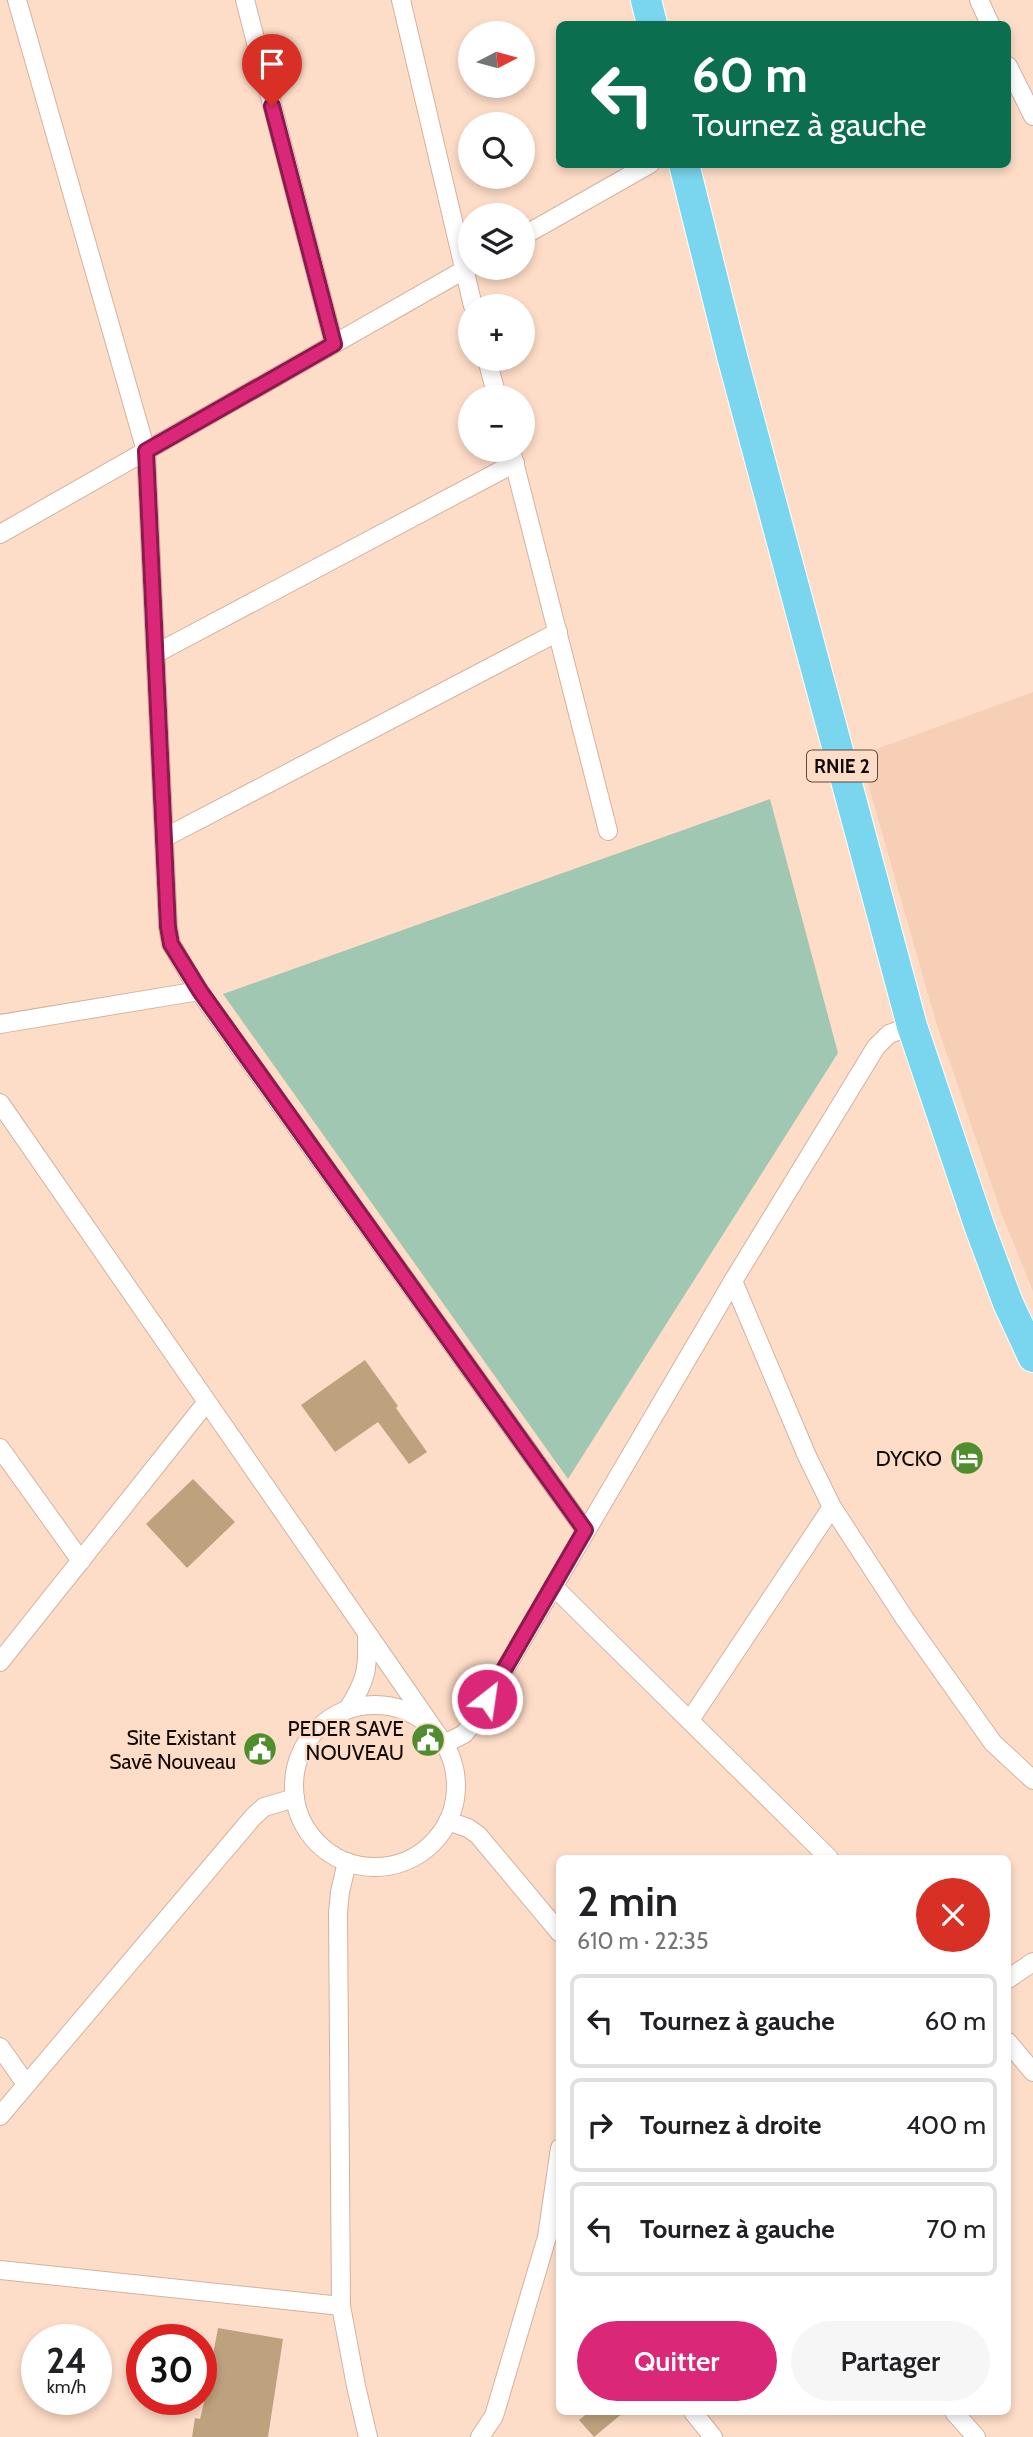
<!DOCTYPE html>
<html lang="fr">
<meta charset="utf-8">
<style>
:root{--surface:#fff;--page:#f6f6f6;--text:#202124;--muted:#757577;--line:#e0e0e0;--accent:#db2777}
body{margin:0;font-family:Cabin,sans-serif;background:var(--page);color:var(--text);height:100vh;display:flex;flex-direction:column;font-size:26px;white-space:nowrap}
*{box-sizing:border-box;margin:0}
p{font-size:23px;color:var(--muted)}
.icon{flex:none;width:38px;height:38px;fill:none;stroke:currentColor;stroke-width:2;stroke-linecap:round;stroke-linejoin:round}
.map{position:relative;flex:1;overflow:hidden}
.drawer{position:absolute;left:556px;top:1855px;width:455px;height:560px;display:flex;flex-direction:column;background:var(--surface);border-radius:10px;box-shadow:0 4px 10px #0003}
.drawer>*{flex:none}
.banner{position:absolute;left:556px;top:21px;width:455px;height:147px;border-radius:10px;box-shadow:0 4px 10px #0003;background:#0b6e4f;color:#fff;overflow:hidden}
.needle{width:46px;rotate:84deg}
.buttons{position:absolute;left:458px;top:21px;display:grid;gap:14px}
.buttons a{display:grid;place-items:center;width:77px;height:77px;border-radius:50%;background:var(--surface);box-shadow:0 4px 10px #0003;font-size:35px}
.speed{position:absolute;left:21px;top:2324px;display:flex;gap:14px;font-size:35px;font-weight:700;text-align:center}
.speed>*{display:grid;place-content:center;width:91px;height:91px;border-radius:50%;background:var(--surface);box-shadow:0 4px 10px #0003;line-height:1}
.speed small{font-size:18px;font-weight:400}
.speed .limit{border:10px solid #d22;background:#fff;color:#111}
.pin{position:absolute;display:grid;place-items:center;width:60px;height:60px;color:#fff;margin:-72px -30px;border-radius:50% 50% 50% 0;rotate:-45deg;box-shadow:0 0 7px #0007}
.pin .icon{rotate:45deg}
.me{position:absolute;width:77px;margin:-38px;rotate:30deg;stroke-linejoin:round;filter:drop-shadow(0 0 5px #0008)}
.turn{display:flex;align-items:center;gap:24px;height:147px;padding:0 21px;font-size:32px}
.turn .icon{width:91px;height:91px;stroke-width:2.5}
.turn b{display:block;font-size:49px;line-height:60px}
.round{display:grid;place-items:center;flex:none;width:74px;height:74px;border-radius:37px;background:var(--page)}
.headline{display:flex;align-items:center;justify-content:space-between;height:119px;padding:0 21px}
h1{font-size:42px;font-weight:600;line-height:52px}
.action{display:flex;gap:14px;margin-top:auto;padding:14px 21px}
.action a{flex:1;height:80px;border-radius:42px;background:var(--accent);color:#fff;font-size:28px;font-weight:600;line-height:80px;text-align:center}
.action a+a{background:var(--page);color:var(--text)}
ul{padding:0;list-style:none}
li{display:flex;align-items:center;gap:21px;height:94px;margin:0 14px 10px;padding:0 7px;border:4px solid var(--line);border-radius:10px}
li div{flex:1}
li b{display:block;font-size:26px}
li em{font-style:normal}
.map>svg:first-child{display:block}
.built{fill:#f6cfb6}
.green{fill:#a0c7b1}
.building{fill:#bea27e}
.lines{fill:none;stroke-linecap:round;stroke-linejoin:round}
.minor-casing{stroke:#d2b29f;stroke-width:20}
.primary-casing{stroke:#fff;stroke-width:32}
.minor{stroke:#fff;stroke-width:18}
.primary{stroke:#7ad6ee;stroke-width:30}
.route-casing{stroke:#8e194d;stroke-width:18}
.route{stroke:#db2777;stroke-width:12}
.labels{text-anchor:middle;dominant-baseline:central;stroke-width:5;stroke-linejoin:round;paint-order:stroke}
.shield{fill:#feddc8;stroke:#5a493f;stroke-width:2}
.shield-label{font-size:19px;font-weight:bold;fill:#130904}
.poi-label{font-size:21px;fill:#130904;stroke:#feddc8;text-anchor:end}
</style>
<div class="map">
<svg width="1033" height="2437" viewBox="0 0 1033 2437">
<rect width="100%" height="100%" fill="#feddc8"/>
<path class="built" d="M1033,692V1291L1003,1218L935,1019L860,755Z"/>
<path class="green" d="M770,799L838,1053L568,1479L223,994Z"/>
<g class="building">
<path d="M365,1360L398,1406L396,1408L427,1452L409,1464L378,1422L335,1452L301,1405Z"/>
<path d="M193,1479L235,1522L187,1568L146,1524Z"/>
<path d="M218,2328L283,2339L268,2437H192L195,2418L200,2419L203,2407Z"/>
<path d="M589,2412H624L594,2437L579,2420Z"/>
</g>
<g class="lines">
<g class="minor-casing">
<g id="minor">
<path d="M17,0L146,451L168,927L171,944L199,991L585,1530"/>
<path d="M245,0L334,344"/>
<path d="M401,0L473,306"/>
<path d="M979,0L990,24"/>
<path d="M1008,66L1033,116"/>
<path d="M523,236L650,164"/>
<path d="M487,359L497,397"/>
<path d="M511,450L608,831"/>
<path d="M0,534L471,266"/>
<path d="M155,654L515,463"/>
<path d="M164,838L558,632"/>
<path d="M0,1024L199,991"/>
<path d="M0,1103L435,1731"/>
<path d="M733,1281L807,1456L832,1507L905,1619L993,1743L1033,1780"/>
<path d="M0,1448L81,1561"/>
<path d="M553,1586L829,1858"/>
<path d="M0,1662L206,1403"/>
<circle cx="375" cy="1786" r="81"/>
<path d="M348,1709C367,1679 368,1669 367,1634"/>
<path d="M690,1720L832,1507"/>
<path d="M444,1744L464,1734L474,1722L733,1281L876,1047L889,1034L912,1026"/>
<path d="M448,1821L468,1828L478,1835L560,1933"/>
<path d="M347,1862L340,1892L338,1913L341,2306L356,2386L368,2437"/>
<path d="M1008,1979L1033,1962"/>
<path d="M1008,2042L1033,2072"/>
<path d="M0,2047L26,2084"/>
<path d="M0,2116L253,1817L264,1807L295,1798"/>
<path d="M0,2270L341,2306"/>
<path d="M693,2412L713,2437"/>
<path d="M954,2412L976,2437"/>
<path d="M480,2437L494,2416L547,2237L560,2148"/>
</g>
</g>
<g class="primary-casing">
<g id="primary">
<path d="M646,0L652,24"/>
<path d="M684,164L732,356L912,1026L980,1228L1008,1303L1033,1357"/>
</g>
</g>
<use href="#minor" class="minor"/>
<use href="#primary" class="primary"/>
</g>
<g class="lines">
<g class="route-casing">
<path id="route" d="M272,106L334,344L146,451L168,927L171,944L200,991L585,1530L487,1699"/>
</g>
<use href="#route" class="route"/>
</g>
<defs>
<g id="hotel-disc" transform="scale(1.75)"><circle r="9.5" fill="#4f8d2e" stroke="#feddc8"/><path d="M-6-4.5h1.5V1H6V5H4.5V3h-9V5H-6ZM-4 0a1.8 1.8 0 1 1 3.6 0ZM.5 0V-2.5h3Q6-2.5 6 0Z" fill="#fff"/></g>
<g id="civic-disc" transform="scale(1.75)"><circle r="9.5" fill="#4f8d2e" stroke="#feddc8"/><path d="M-.6-6.5H3V-4.5H.6V-3L4-1V1h2V6H-6V1h2V-1L-.6-3ZM-1.2 2.5V6h2.4V2.5Z" fill="#fff"/></g>
</defs>
<g fill-rule="evenodd">
<use href="#hotel-disc" x="967" y="1458"/>
<use href="#civic-disc" x="428" y="1740"/>
<use href="#civic-disc" x="260" y="1749"/>
</g>
<g class="labels">
<rect class="shield" x="807" y="750.5" width="70" height="31" rx="5"/>
<g class="shield-label">
<text x="842" y="766">RNIE 2</text>
</g>
<g class="poi-label">
<text x="942" y="1458">DYCKO</text>
<text x="404" y="1728">PEDER SAVE<tspan x="404" dy="24">NOUVEAU</tspan></text>
<text x="236" y="1737">Site Existant<tspan x="236" dy="24">Savē Nouveau</tspan></text>
</g>
</g>
</svg>
<div class="buttons">
<a><svg class="needle" viewBox="-14 -14 28 28"><path d="M0-13l5 13h-10z" fill="#e53935"/><path d="M0 13l5-13h-10z" fill="#757577"/></svg></a>
<a><svg class="icon" aria-label="search" viewBox="0 0 24 24"><circle cx="10" cy="10" r="6"/><path d="M15 15l6 6"/></svg></a>
<a><svg class="icon" aria-label="layers" viewBox="0 0 24 24"><path d="M12 4l9 5-9 5-9-5zM3 14l9 5 9-5"/></svg></a>
<a>+</a>
<a>−</a>
</div>
<div class="speed"><div>24<small>km/h</small></div><div class="limit">30</div></div>
<div class="pin" style="left:272px;top:106px;background:#d93025"><svg class="icon" aria-label="arrive" viewBox="0 0 24 24"><path d="M6 21V4h12l-3 4 3 4H6"/></svg></div>
<svg class="me" style="left:487px;top:1699px" viewBox="-20 -20 40 40"><circle r="17" fill="#db2777" stroke="#fff" stroke-width="3"/><path d="M0-11L8 9 0 5-8 9z" fill="#fff"/></svg>
<div class="banner">
<div class="turn"><svg class="icon" aria-label="left" viewBox="0 0 24 24"><path d="M17 20v-9H6M10 6l-5 5 5 5"/></svg><div><b>60 m</b>Tournez à gauche</div></div>
</div>
<section class="drawer">
<div class="headline"><div><h1>2 min</h1><p>610 m · 22:35</p></div><a class="round" style="background:#d93025;color:#fff"><svg class="icon" aria-label="close" viewBox="0 0 24 24"><path d="M6 6l12 12M18 6L6 18"/></svg></a></div>
<ul>
<li><svg class="icon" aria-label="left" viewBox="0 0 24 24"><path d="M17 20v-9H6M10 6l-5 5 5 5"/></svg><div><b>Tournez à gauche</b></div><em>60 m</em></li>
<li><svg class="icon" aria-label="right" viewBox="0 0 24 24"><path d="M7 20v-9h11M14 6l5 5-5 5"/></svg><div><b>Tournez à droite</b></div><em>400 m</em></li>
<li><svg class="icon" aria-label="left" viewBox="0 0 24 24"><path d="M17 20v-9H6M10 6l-5 5 5 5"/></svg><div><b>Tournez à gauche</b></div><em>70 m</em></li>
</ul>
<div class="action"><a>Quitter</a><a>Partager</a></div>
</section>
</div>
